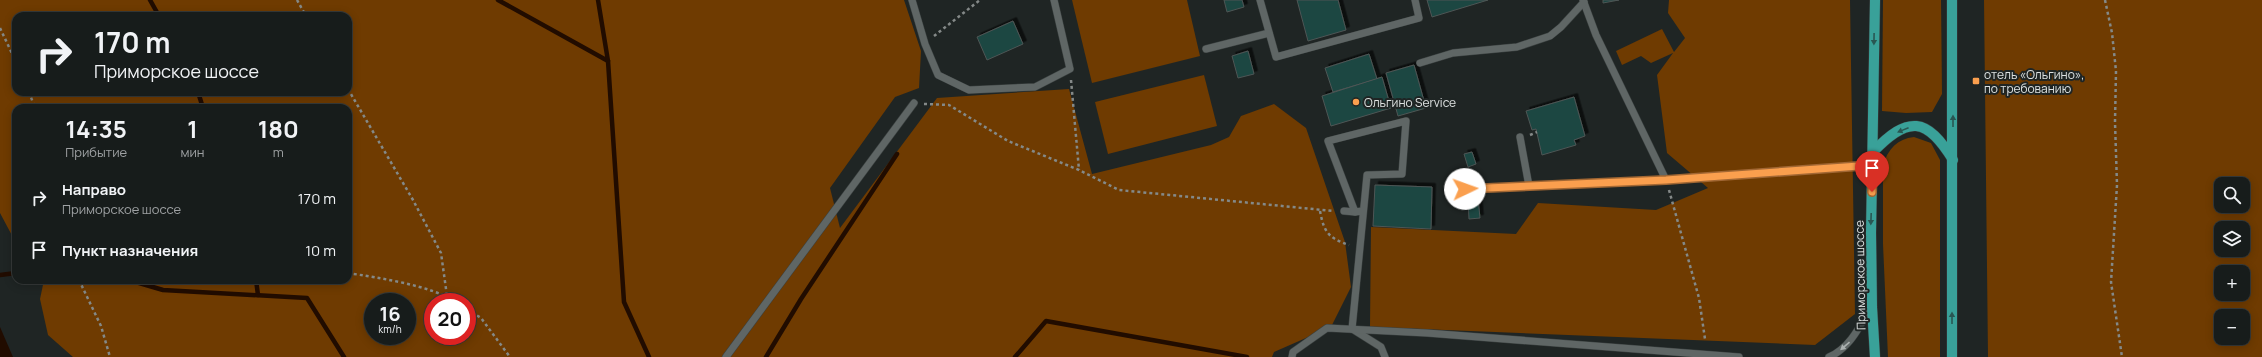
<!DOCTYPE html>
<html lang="ru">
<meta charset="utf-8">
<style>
:root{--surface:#171c1b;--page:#242928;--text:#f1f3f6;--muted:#9ea1a3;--line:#363a3a}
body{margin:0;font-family:Manrope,sans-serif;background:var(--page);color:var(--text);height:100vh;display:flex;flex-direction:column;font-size:15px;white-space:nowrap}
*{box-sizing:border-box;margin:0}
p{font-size:13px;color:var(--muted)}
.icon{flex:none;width:22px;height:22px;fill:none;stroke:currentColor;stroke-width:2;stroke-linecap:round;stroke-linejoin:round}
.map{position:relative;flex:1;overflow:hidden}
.side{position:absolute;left:12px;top:104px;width:340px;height:180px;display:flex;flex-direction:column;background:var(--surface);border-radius:12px;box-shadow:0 2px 10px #0003,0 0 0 1px var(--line)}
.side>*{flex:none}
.hud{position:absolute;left:12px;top:12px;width:340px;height:84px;border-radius:12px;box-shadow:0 2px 10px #0003,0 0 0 1px var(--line);background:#171c1b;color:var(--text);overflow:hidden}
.buttons{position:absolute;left:2214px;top:177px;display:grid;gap:8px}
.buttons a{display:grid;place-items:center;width:36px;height:36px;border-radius:8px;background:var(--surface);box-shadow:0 2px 10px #0003,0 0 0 1px var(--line);font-size:20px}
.speed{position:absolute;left:364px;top:293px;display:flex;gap:8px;font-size:20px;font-weight:700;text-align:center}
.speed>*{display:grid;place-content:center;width:52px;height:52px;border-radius:50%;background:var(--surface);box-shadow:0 2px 10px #0003,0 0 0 1px var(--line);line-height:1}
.speed small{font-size:10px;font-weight:400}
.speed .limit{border:6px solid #d22;background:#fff;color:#111}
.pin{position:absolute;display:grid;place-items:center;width:34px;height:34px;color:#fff;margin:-41px -17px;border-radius:50% 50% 50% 0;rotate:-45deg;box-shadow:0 0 4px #0007}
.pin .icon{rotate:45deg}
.me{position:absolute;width:44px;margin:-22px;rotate:87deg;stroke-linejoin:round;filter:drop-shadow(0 0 3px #0008)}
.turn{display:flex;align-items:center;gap:14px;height:84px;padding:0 16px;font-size:18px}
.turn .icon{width:52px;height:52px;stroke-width:2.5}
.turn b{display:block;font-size:28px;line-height:34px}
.eta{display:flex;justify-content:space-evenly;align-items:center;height:68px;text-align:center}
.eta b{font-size:24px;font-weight:700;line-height:28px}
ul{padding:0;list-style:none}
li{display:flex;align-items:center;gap:12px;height:52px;padding:0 16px}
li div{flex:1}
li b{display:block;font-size:15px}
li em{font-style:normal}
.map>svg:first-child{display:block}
.green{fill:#6f3b01;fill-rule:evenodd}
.water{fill:#210c00}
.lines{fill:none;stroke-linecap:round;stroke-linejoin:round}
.stream{stroke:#210c00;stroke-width:4.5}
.building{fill:#1b4642;stroke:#4e5655;filter:url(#shadow)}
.service-casing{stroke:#3b4140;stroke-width:8}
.primary-casing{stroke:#3b4140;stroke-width:11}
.path{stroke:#848988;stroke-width:2.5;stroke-dasharray:3 3;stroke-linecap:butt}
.service{stroke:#5f6665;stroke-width:7}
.primary{stroke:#39a199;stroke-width:10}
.oneway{fill:#295753}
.oneway2{fill:#abb0af}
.route-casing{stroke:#a26733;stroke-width:10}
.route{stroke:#fa9f4e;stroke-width:7}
.poi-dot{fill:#fa9f4e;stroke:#1f2524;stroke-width:1.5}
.labels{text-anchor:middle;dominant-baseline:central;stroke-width:4;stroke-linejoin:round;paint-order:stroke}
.poi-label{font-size:12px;fill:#dde1e0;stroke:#1f2524;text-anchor:start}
.street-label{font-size:12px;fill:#dde1e0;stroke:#1f2524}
</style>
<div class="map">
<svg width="2262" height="357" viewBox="0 0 2262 357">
<defs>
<filter id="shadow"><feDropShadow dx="3.5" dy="-3.5" stdDeviation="0" flood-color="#0009"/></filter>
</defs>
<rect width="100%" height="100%" fill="#1f2524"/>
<g class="green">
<path d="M0,0H904L921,51L919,88L895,97L830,188L840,228L937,98L1069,89L1092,174L1211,145L1229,137L1241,116L1274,104L1306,128L1345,242L1351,287L1331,327L1274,352L1272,357H73L48,335L40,299L44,280H348V108H16V243L0,213ZM16,16H348V92H16ZM373,302H407V336H373ZM433,302H467V336H433Z"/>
<path d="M1072,0H1187L1200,56L1092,83Z"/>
<path d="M1669,0H1850L1855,314L1815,345L1370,327L1371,227L1516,234L1538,203L1656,210L1708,188L1667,153L1657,75L1673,53L1651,63L1641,56L1622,65L1616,51L1662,29L1674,52L1685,38L1668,13Z"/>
<path d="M1883,0H1941L1942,94L1932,112L1906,113L1882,111Z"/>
<path d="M1984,0H2262V357H1988ZM2221,184H2243V206H2221ZM2221,228H2243V250H2221ZM2221,272H2243V294H2221ZM2221,316H2243V338H2221Z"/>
<path d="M1204,75L1217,126L1108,154L1095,102Z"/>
<path d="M1914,137L1931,143L1940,160V357H1888L1883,244V165C1888,149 1897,139 1914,137Z"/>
</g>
<path class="water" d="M0,327L13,357H0Z"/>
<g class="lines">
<g class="stream">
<path d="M150,0L159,16"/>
<path d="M498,0L608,61"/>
<path d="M598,0L608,61L624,302L649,357"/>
<path d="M198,92L203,108"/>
<path d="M0,275L16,273"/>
<path d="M129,280L163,290L307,298L344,357"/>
<path d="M256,280L258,295"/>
<path d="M766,357L801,299L897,154"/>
<path d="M1015,357L1046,321L1247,357"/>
</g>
</g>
<g class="building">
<path d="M1224,0H1242L1244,7L1227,12Z"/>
<path d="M1297,0H1338L1346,30L1308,41Z"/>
<path d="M1427,0H1488L1432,17Z"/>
<path d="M1603,0H1619L1603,3Z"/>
<path d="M1013,21L1023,44L987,60L977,37Z"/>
<path d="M1248,51L1254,74L1238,78L1232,56Z"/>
<path d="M1369,54L1377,79L1333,92L1325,68Z"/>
<path d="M1414,65L1426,108L1398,116L1386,73Z"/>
<path d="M1382,77L1391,108L1331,126L1322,96Z"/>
<path d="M1574,97L1585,136L1574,140L1576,145L1542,155L1536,129L1532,130L1526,111Z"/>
<path d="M1472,152L1476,164L1468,167L1464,154Z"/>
<path d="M1375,185L1432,187L1431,229L1373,226Z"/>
<path d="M1468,199H1478L1480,218L1469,219Z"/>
</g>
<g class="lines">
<g class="service-casing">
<g id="service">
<path d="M912,0L925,44L938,75L969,90L1035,87L1070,69L1054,0"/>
<path d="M1260,0L1276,57L1419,18L1415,0"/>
<path d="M1583,0L1596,35L1666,180"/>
<path d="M1206,49L1269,33"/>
<path d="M1420,63L1453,53L1517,47L1550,36L1561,27L1584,2"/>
<path d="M1520,137L1529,186"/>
<path d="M1465,189L1666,180L1873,165"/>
<path d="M1344,211L1355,212"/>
<path d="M1352,329L1367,175L1402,174L1406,121L1328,141L1355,212L1362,211"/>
<path d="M1354,330L1381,347L1385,357"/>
<path d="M726,357L914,103"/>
<path d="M1292,357L1293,352L1327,328L1427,333L1739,357"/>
<path d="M1829,357C1850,348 1860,326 1871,307"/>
</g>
</g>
<g class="primary-casing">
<g id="primary">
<path d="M1875,0L1871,233L1872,307L1875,357"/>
<path d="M1873,152C1908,115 1927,117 1953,160"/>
<path d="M1952,357V0"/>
</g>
</g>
<g class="path">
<path d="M297,0L306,16"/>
<path d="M2105,0L2112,33L2116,71L2115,122L2117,185L2111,282L2122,357"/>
<path d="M0,28L16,62"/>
<path d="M934,36L980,0"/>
<path d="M1071,80L1079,170"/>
<path d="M348,89L413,200L441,253L447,296"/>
<path d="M29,92L35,108"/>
<path d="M924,104L949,105L1008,141L1079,170L1119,190L1333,211"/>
<path d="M1530,135L1537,132"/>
<path d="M1669,190L1699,298L1705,339"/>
<path d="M1320,211C1324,232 1328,238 1349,245"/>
<path d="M348,273C379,278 430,285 456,302"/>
<path d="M79,280L101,326L110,357"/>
<path d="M467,309L481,318L510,357"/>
</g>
<use href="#service" class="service"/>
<use href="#primary" class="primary"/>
</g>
<defs><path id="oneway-solid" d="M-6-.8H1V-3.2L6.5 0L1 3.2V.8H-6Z"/></defs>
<g class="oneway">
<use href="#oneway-solid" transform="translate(1874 39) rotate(91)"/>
<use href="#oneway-solid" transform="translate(1953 121) rotate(-90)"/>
<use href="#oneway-solid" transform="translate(1903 130) rotate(158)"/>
<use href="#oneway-solid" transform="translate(1871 219) rotate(92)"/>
<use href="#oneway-solid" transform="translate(1952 318) rotate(-90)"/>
</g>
<use class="oneway2" href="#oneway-solid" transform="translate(1845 346) rotate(139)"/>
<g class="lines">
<g class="route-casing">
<path id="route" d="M1465,189L1666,180L1873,165L1872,192"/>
</g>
<use href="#route" class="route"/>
</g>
<g class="poi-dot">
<rect x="1972" y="77" width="8" height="8" rx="2"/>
<circle cx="1356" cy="102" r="4"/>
</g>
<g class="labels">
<g class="poi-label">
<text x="1984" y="74">отель «Ольгино»,<tspan x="1984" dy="14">по требованию</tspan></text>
<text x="1364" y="102">Ольгино Service</text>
</g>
<g class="street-label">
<text transform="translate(1860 275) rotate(-91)">Приморское шоссе</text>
</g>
</g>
</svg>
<div class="buttons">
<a><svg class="icon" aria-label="search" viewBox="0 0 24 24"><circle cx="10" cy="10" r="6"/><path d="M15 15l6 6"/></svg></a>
<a><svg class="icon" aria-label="layers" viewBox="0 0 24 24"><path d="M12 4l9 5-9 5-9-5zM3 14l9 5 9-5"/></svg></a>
<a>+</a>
<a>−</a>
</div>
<div class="speed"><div>16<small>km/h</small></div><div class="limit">20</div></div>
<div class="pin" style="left:1872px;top:192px;background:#d93025"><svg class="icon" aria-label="arrive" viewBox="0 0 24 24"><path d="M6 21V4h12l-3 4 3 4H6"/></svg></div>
<svg class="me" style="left:1465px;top:189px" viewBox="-20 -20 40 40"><circle r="19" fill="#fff"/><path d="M0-13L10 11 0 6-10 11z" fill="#fa9f4e"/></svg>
<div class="hud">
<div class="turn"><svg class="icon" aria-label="right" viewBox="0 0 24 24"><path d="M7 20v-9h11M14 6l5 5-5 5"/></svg><div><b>170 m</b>Приморское шоссе</div></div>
</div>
<section class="side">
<div class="eta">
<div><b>14:35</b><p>Прибытие</p></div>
<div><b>1</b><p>мин</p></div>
<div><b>180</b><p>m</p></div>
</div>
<ul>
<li><svg class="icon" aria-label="right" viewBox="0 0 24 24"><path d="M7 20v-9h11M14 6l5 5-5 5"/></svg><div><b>Направо</b><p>Приморское шоссе</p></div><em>170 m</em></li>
<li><svg class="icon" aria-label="arrive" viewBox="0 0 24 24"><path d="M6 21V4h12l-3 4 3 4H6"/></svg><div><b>Пункт назначения</b></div><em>10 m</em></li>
</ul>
</section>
</div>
